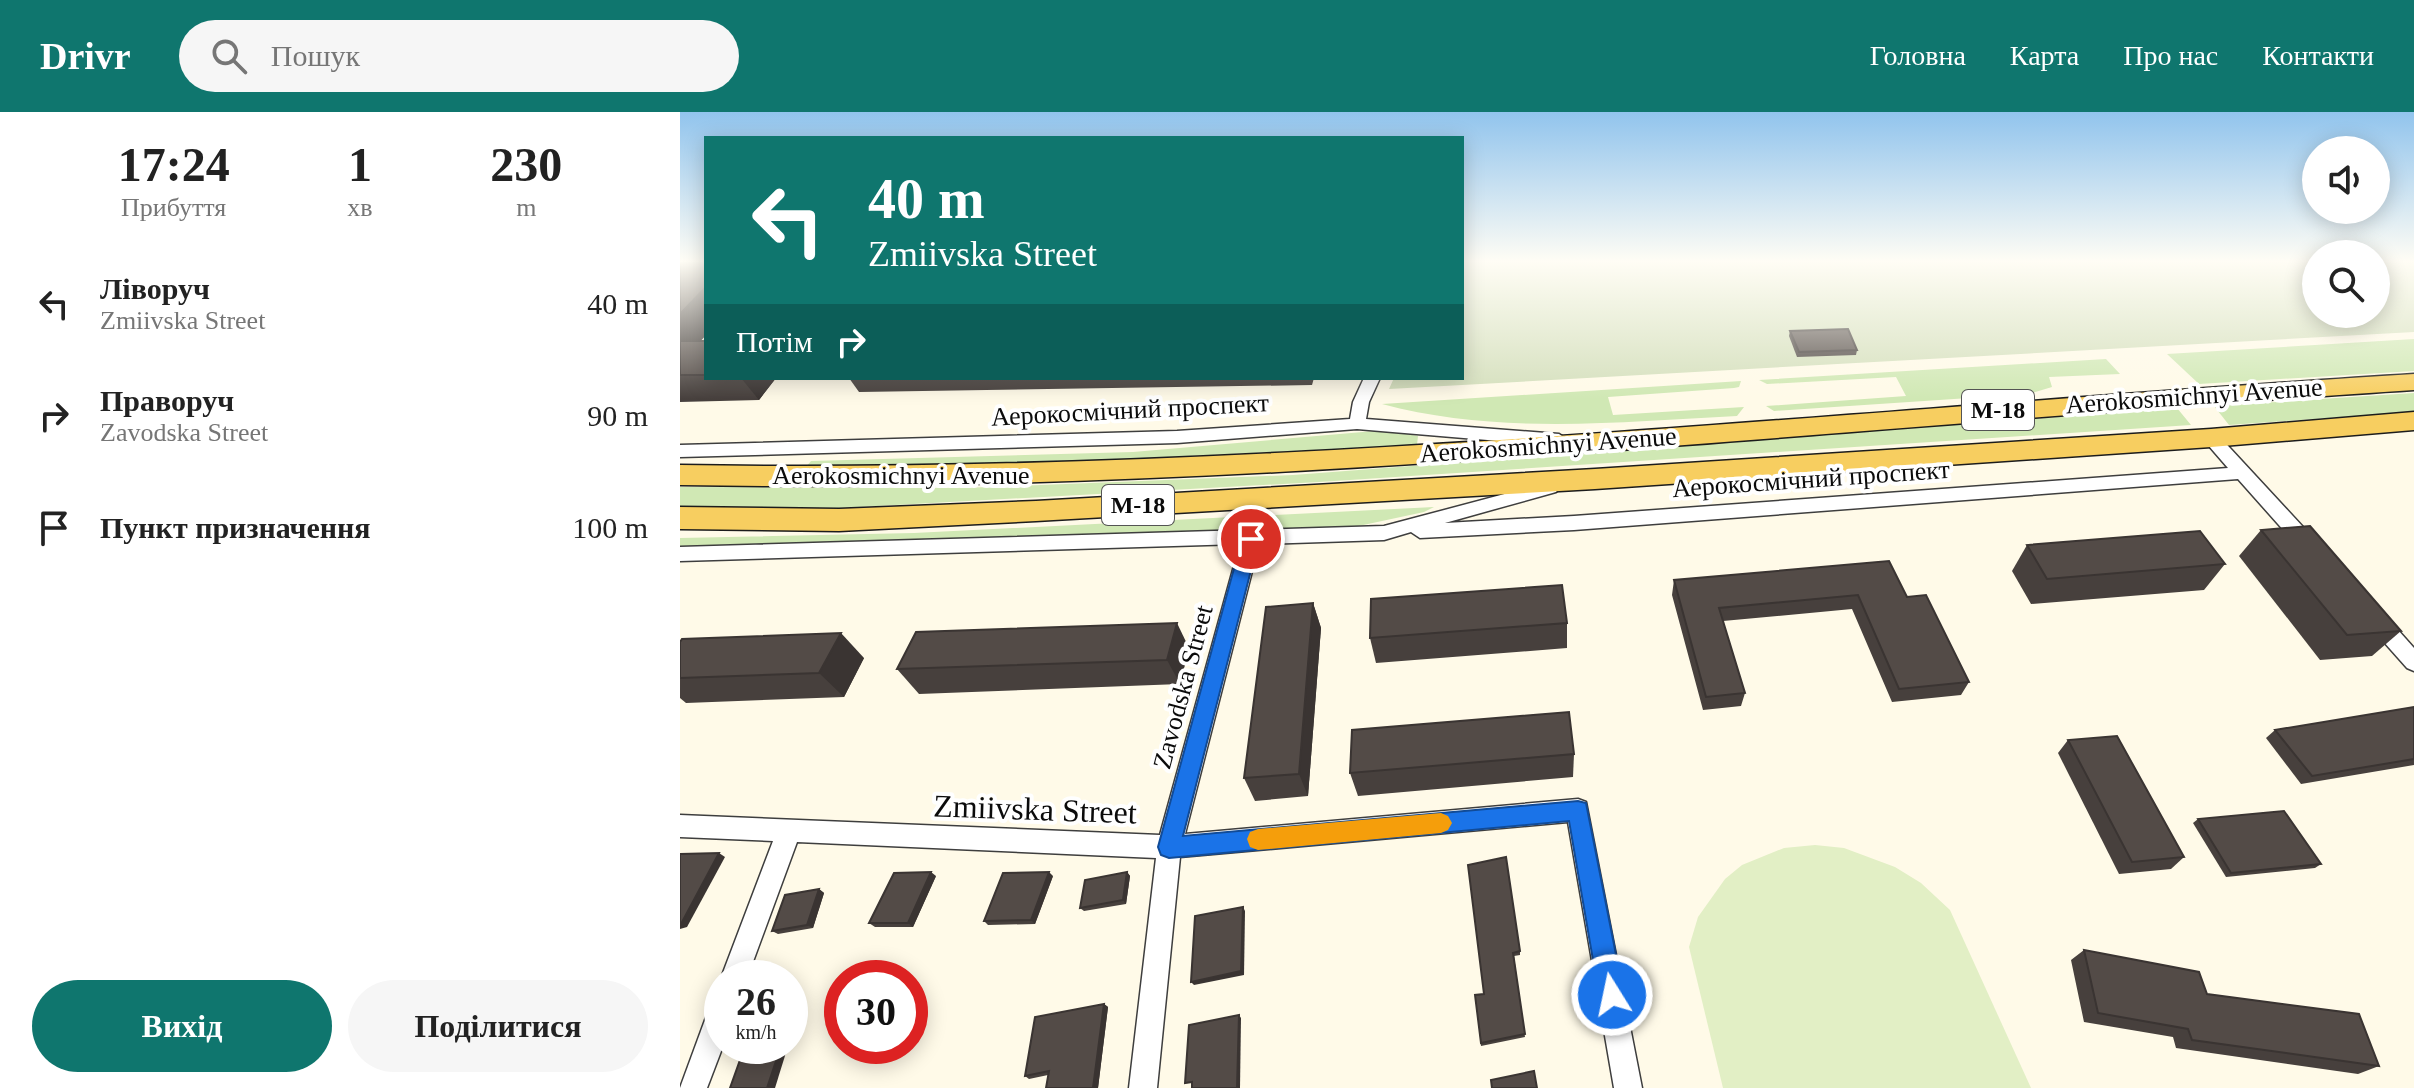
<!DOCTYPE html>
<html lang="uk">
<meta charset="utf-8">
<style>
:root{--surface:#fff;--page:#f6f6f6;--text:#222;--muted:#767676;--accent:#0f766e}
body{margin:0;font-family:Georgia,serif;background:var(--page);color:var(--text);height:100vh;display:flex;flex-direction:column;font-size:30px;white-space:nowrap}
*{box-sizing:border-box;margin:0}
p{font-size:26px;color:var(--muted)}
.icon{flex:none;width:44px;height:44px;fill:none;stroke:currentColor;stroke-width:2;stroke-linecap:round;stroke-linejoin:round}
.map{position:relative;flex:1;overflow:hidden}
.drawer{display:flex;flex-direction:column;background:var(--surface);width:680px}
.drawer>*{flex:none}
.hud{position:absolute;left:24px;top:24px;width:760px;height:244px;border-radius:0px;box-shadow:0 4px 20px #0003;background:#0f766e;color:#fff;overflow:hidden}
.fabs{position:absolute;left:1622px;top:24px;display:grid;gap:16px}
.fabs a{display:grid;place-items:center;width:88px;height:88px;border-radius:50%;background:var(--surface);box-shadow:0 4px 20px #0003;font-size:40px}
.speed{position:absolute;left:24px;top:848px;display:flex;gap:16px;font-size:40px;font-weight:700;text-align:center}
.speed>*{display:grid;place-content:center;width:104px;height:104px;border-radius:50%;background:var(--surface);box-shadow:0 4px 20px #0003;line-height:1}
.speed small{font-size:20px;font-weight:400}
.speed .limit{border:12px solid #d22;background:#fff;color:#111}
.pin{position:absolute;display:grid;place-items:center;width:68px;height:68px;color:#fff;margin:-34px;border:4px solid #fff;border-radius:50%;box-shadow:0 2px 8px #0007}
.me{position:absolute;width:88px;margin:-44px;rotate:350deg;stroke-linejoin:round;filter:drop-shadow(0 0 6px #0008)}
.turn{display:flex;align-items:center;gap:28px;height:168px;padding:0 32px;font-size:36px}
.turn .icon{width:104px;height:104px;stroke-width:2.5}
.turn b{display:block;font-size:56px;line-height:68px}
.then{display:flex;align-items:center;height:76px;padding:0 32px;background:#0003;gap:16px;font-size:30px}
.eta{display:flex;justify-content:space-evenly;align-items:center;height:136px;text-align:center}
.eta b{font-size:48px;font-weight:600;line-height:56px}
.cta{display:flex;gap:16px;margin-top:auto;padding:16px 32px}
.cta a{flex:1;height:92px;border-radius:48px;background:var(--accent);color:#fff;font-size:32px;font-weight:600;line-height:92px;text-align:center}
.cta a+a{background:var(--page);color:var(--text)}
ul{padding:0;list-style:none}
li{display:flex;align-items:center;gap:24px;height:112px;padding:0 32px}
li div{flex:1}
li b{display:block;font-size:30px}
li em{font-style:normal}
header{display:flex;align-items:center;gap:48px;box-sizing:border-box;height:112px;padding:0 40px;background:var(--accent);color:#fff}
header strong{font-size:38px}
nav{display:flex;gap:44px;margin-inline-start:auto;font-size:28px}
.search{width:560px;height:72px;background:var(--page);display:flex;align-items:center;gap:20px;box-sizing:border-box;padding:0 28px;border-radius:44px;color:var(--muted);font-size:30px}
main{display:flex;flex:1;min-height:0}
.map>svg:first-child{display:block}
.green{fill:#d0e8b4}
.cemetery{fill:#d4dfbc}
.pitch{fill:#e2efc5}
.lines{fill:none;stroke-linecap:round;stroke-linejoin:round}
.minor-casing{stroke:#3e3e3e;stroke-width:3}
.primary-casing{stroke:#1c1c1c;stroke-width:3}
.minor{fill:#fff;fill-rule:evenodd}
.primary{fill:#f7ce60;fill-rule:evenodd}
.wall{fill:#47403d}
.shaded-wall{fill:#3a3432}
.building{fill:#534b47;stroke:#3a3432;stroke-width:2}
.route{fill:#1a73e8;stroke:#114b97;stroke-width:2}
.slow{fill:#f59e0b}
.labels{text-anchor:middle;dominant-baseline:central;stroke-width:8;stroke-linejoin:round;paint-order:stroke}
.shield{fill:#fff;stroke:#545454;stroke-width:2}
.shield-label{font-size:24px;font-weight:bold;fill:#0b0b0b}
.street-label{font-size:26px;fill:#0b0b0b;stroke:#fff}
.near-street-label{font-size:32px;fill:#0b0b0b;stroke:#fff}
</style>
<header>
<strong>Drivr</strong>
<div class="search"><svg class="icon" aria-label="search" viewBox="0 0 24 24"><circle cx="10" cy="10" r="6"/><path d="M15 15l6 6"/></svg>Пошук</div>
<nav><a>Головна</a><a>Карта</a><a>Про нас</a><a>Контакти</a></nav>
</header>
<main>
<section class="drawer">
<div class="eta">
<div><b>17:24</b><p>Прибуття</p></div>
<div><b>1</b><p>хв</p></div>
<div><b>230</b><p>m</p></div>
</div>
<ul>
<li><svg class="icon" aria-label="left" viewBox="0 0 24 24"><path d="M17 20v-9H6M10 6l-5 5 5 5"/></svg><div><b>Ліворуч</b><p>Zmiivska Street</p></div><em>40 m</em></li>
<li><svg class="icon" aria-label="right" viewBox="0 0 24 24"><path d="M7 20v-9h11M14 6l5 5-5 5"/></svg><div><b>Праворуч</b><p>Zavodska Street</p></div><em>90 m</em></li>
<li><svg class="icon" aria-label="arrive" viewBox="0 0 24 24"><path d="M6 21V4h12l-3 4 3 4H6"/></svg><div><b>Пункт призначення</b></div><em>100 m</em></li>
</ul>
<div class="cta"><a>Вихід</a><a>Поділитися</a></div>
</section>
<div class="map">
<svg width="1734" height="976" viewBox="0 0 1734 976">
<rect width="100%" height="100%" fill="#fffae8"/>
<g class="green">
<path d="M1734,227V259L1519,272L1487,242Z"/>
<path d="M1426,247L1440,262L1369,265L1372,275L1349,282L1094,299L1086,294L1226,284L1216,265L1087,272L1079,268Z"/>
<path d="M1061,269L1059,275L1054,276L928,285L933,303L1064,295L1057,304C939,310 817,323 702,292Z"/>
<path d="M1734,281V300L1549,313L1534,294Z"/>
<path d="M1497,296L1511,313L639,370L161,396L0,394V375L283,376L613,363Z"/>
<path d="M706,318L738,324L737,333L369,351L125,356L131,349L453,340Z"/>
<path d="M754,395L744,400L674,415L0,437V426L234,421Z"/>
</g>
<path class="cemetery" d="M782,150H1636V202H1696V150H1734V220L709,277L714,266H782Z"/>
<path class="pitch" d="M1135,733L1164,736L1215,755L1241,771L1270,798L1351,976H1043L1009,835L1018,805L1045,767L1062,753L1104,736Z"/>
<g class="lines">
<g class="minor-casing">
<g id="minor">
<path d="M684,266H700L689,290L686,307L879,322L888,328L879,334L677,317L497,331L0,345V333L497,319L670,307L673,290Z"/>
<path d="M1531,320L1537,322L1636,429L1639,434L1636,439H1622L1558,367L894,418L740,426L731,420L704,428L579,432L505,722L898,687L906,690L962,976H934L888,710L500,745L477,976H449L476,746L117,730L67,866H42V869L41,866L93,729L0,725V703L480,723L560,432L0,449V435L704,414L870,370L879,376L876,380L765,411L894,404L1548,356L1522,326Z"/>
<path d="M1694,497L1701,499L1734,536V559L1727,556L1687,511L1684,505L1687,499Z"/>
<path d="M42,885L43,934L27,976H0L32,889Z"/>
</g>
</g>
<g class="primary-casing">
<g id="primary">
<path d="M1734,262V278C1156,315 579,383 0,373V353C579,363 1156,298 1734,262Z"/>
<path d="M1734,300V318L1531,335L915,377L356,409L159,419L0,417V395L159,397L356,389L915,357L1531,317Z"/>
</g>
</g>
<use href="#minor" class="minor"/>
<use href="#primary" class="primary"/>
</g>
<g class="wall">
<path d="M0,150H26V223L20,229H26V266H96L79,288L0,290Z"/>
<path d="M1110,219L1177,238L1176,243L1117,245L1109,224Z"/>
<path d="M169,266H634L632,273L179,280Z"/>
<path d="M1581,418L1721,519L1692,544L1640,548L1559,444Z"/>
<path d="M1347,433L1545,452L1524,478L1351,492L1332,459Z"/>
<path d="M994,468L1227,485L1289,570L1281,583L1212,590L1172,497L1043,509L1065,581L1061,594L1023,598L992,483Z"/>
<path d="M633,491L641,516L628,684L575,689L564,666Z"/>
<path d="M887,511V536L696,551L690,526Z"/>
<path d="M0,530L184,546L164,585L6,591L0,586Z"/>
<path d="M509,536L500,572L239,582L217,557Z"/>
<path d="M1734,595V653L1621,672L1586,626L1595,618Z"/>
<path d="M1388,628L1504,745L1491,757L1439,762L1378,641Z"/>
<path d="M894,642L893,665L678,684L670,661Z"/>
<path d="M1518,707L1641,752L1635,756L1546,765L1513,711Z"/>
<path d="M788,753L840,839V843L834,844L845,925L801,934L795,883L804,882Z"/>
<path d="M447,760L450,764L446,792L404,799L400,796Z"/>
<path d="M256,764L233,815H195L189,811Z"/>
<path d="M373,764L355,812L308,813L304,809Z"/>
<path d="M139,777L144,781L133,816L98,822L92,819Z"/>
<path d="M1404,838L1527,882L1699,954L1678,962L1496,936L1493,925L1404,910L1391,848Z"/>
<path d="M424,892L428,895L418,976H366L368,963L349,967L345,964Z"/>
</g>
<g class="shaded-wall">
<path d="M26,175V223L0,251V202Z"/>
<path d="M61,266H96L79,288Z"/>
<path d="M633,491L641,516L628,684L619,662Z"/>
<path d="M497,511L509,536L500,572L487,548Z"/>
<path d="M161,521L184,546L164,585L139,561Z"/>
<path d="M39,741L45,745L7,815L0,817V812Z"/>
<path d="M251,760L256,764L233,815L228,811Z"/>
<path d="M369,760L373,764L355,812L351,808Z"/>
<path d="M447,760L450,764L446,792L443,788Z"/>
<path d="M139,777L144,781L133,816L127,813Z"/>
<path d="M563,795L565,799L564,863L514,873L511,870Z"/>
<path d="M424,892L428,895L418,976H413Z"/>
<path d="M559,903L561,906L560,976H557Z"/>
<path d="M101,934H108L95,976H87Z"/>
</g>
<g class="building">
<path d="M0,150H26V175L0,202Z"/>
<path d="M1168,217L1177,238L1119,240L1110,219Z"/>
<rect x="0" y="229" width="26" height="34"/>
<path d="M1630,414L1721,519L1667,523L1581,418Z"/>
<path d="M1520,419L1545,452L1367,467L1347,433Z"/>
<path d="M1209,449L1227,485L1246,483L1289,570L1219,577L1178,483L1039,496L1065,581L1026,585L994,468Z"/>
<path d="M882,473L887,511L690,526L691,487Z"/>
<path d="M633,491L619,662L564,666L586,495Z"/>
<path d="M497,511L487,548L217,557L236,520Z"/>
<path d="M161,521L139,561L0,566V530L2,527Z"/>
<path d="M1734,595V647L1632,664L1595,618Z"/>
<path d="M889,600L894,642L670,661L672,618Z"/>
<path d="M1437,624L1504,745L1452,750L1388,628Z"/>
<path d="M1604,699L1641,752L1551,761L1518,707Z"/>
<path d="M39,741L1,812H0V742Z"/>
<path d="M826,745L840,839L833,841L845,922L801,931L795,883L804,882L788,753Z"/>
<path d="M251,760L228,811H189L214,761Z"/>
<path d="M369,760L351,808L304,809L323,761Z"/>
<path d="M447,760L443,788L400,796L405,768Z"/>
<path d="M139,777L127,813L92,819L105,783Z"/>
<path d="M563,795L561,859L511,870L515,804Z"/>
<path d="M1404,838L1519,860L1527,882L1679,902L1699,954L1512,928L1508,917L1418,901Z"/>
<path d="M424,892L413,976H366L369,959L345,964L355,905Z"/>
<path d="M559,903L557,976H512V970L505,971L509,913Z"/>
<path d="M65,934H101L87,976H50Z"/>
<path d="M854,959L857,976H812L811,968Z"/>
</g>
<linearGradient id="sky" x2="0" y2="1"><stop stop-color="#91c4ed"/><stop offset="0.52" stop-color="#fffdf5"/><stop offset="1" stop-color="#fffdf5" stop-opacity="0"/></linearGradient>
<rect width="1734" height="287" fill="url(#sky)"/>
<path class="route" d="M571,420L579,427L503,724L898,689L906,691L944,883L940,892L932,896L923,892L919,883L889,709L489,746L481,743L478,735L562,427Z"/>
<path class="slow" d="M761,701L768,704L772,711L768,718L761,721L578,738L570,735L567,727L570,720L578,717Z"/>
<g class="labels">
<g class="shield">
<rect x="1282" y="278" width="72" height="40" rx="6"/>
<rect x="422" y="373" width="72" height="40" rx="6"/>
</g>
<g class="shield-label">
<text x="1318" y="298">М-18</text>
<text x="458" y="393">М-18</text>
</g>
<g class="street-label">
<text transform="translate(1514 284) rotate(-4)">Aerokosmichnyi Avenue</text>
<text transform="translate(450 298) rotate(-3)">Аерокосмічний проспект</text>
<text transform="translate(868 333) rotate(-4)">Aerokosmichnyi Avenue</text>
<text x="221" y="363">Aerokosmichnyi Avenue</text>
<text transform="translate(1131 367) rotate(-4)">Аерокосмічний проспект</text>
<text transform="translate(503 575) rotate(-75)">Zavodska Street</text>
</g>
<g class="near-street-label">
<text transform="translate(355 697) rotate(2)">Zmiivska Street</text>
</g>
</g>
</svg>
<div class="fabs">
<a><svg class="icon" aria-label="sound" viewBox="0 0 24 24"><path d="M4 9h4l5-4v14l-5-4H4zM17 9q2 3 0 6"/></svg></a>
<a><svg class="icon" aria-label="search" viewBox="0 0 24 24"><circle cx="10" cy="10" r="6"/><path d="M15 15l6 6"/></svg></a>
</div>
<div class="speed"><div>26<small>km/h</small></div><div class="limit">30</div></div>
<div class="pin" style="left:571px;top:427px;background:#d93025"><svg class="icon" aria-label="arrive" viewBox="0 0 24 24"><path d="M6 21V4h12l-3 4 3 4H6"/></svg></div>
<svg class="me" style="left:932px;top:883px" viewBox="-20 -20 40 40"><circle r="17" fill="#1a73e8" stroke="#fff" stroke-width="3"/><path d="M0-11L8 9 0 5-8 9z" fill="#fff"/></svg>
<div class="hud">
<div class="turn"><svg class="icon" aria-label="left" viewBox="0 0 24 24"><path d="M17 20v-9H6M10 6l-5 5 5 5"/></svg><div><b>40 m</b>Zmiivska Street</div></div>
<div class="then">Потім<svg class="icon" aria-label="right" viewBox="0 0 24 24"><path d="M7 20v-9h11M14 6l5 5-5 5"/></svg></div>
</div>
</div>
</main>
